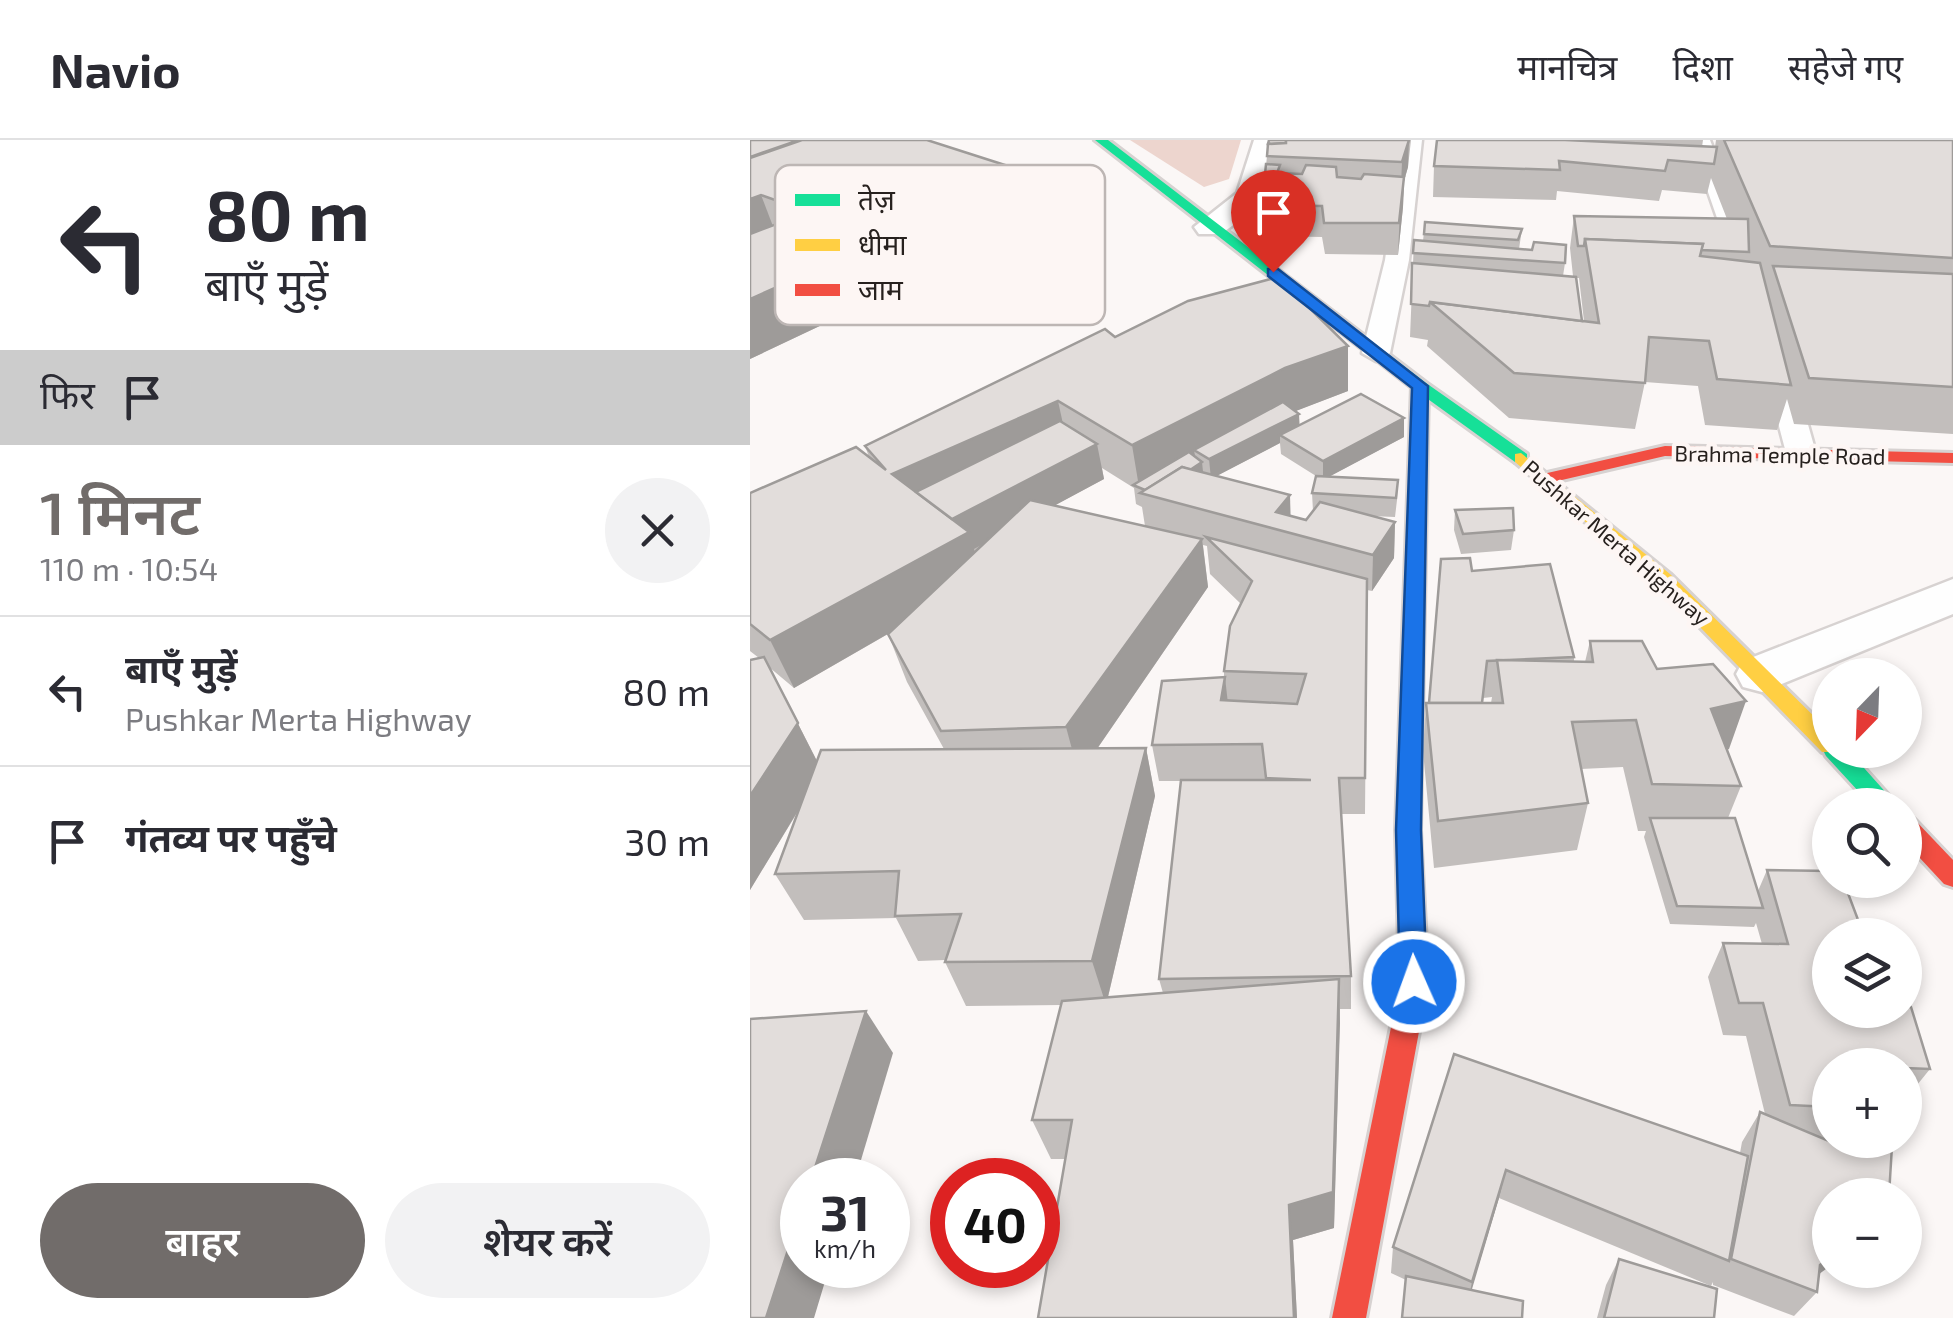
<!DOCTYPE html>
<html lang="hi">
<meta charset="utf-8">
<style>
:root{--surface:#fff;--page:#f2f2f3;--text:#2b2b33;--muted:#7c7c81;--line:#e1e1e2;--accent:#716c6a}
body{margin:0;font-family:"Exo 2","Noto Sans Devanagari",sans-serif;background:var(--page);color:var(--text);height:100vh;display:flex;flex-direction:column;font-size:38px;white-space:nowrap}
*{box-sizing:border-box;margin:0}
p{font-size:32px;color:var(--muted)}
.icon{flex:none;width:55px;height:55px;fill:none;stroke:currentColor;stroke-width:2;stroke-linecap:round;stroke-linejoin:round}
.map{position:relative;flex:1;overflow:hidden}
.panel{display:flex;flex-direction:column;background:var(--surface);width:750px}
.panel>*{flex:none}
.guide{background:#fff;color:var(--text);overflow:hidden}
.needle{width:65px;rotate:203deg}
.buttons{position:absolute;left:1062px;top:518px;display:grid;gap:20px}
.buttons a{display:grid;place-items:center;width:110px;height:110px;border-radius:50%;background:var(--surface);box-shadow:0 5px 15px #0003;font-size:50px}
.speed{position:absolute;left:30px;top:1018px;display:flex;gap:20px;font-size:50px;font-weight:700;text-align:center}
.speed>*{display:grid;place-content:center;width:130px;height:130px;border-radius:50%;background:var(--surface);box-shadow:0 5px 15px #0003;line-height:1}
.speed small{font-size:25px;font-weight:400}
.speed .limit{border:15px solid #d22;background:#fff;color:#111}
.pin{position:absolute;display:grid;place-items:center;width:85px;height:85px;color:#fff;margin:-102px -42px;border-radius:50% 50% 50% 0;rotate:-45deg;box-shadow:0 0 10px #0007}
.pin .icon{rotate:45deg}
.me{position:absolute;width:110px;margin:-55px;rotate:358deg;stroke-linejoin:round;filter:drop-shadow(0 0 8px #0008)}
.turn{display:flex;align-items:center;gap:35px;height:210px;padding:0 40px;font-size:45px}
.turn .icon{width:130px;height:130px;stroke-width:2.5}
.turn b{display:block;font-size:70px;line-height:85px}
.then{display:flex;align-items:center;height:95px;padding:0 40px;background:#0003;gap:20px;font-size:38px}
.round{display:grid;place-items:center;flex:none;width:105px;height:105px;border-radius:52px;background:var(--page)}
.overview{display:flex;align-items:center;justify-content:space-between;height:170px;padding:0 40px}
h1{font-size:60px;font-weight:600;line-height:75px;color:var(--accent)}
.action{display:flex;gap:20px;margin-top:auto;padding:20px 40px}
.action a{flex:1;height:115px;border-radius:60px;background:var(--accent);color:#fff;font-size:40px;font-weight:600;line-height:115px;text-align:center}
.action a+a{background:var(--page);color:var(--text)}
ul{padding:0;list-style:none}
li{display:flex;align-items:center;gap:30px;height:150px;padding:0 40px;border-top:2px solid var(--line)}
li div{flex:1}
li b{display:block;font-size:38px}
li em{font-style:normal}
header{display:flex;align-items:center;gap:60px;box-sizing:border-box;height:140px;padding:0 50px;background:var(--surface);border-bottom:2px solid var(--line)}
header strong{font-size:48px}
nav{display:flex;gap:55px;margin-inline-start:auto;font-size:35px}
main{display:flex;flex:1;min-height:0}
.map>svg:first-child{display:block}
.green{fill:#edd5ce}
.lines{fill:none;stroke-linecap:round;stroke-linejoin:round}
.lane-casing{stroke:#d7d2d1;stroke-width:5}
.street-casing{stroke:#d7d2d1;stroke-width:5}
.fast-casing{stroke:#d7d2d1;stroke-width:6}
.slow-casing{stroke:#d7d2d1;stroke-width:6}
.jam-casing{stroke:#d7d2d1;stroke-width:6}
.lane{fill:#fefefe;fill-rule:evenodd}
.street{fill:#fefefe;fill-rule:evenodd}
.fast{fill:#16e098;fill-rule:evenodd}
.slow{fill:#ffcf43;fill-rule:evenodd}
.jam{fill:#f24e42;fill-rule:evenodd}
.wall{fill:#c2bebc;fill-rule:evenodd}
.shaded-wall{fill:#9e9b99}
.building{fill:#e2dddb;stroke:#9e9b99;stroke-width:2.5}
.route{fill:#1a73e8;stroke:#114b97;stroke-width:2.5}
.labels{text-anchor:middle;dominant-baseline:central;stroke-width:9;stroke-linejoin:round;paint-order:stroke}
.far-street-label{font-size:22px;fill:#27211e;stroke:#fdf6f4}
.key{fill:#fdf6f4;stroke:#bdb6b4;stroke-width:2.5}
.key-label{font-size:28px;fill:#27211e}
</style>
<header>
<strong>Navio</strong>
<nav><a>मानचित्र</a><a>दिशा</a><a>सहेजे गए</a></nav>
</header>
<main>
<section class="panel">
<div class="guide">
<div class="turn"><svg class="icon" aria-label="left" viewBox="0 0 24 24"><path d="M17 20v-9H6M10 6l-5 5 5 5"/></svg><div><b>80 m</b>बाएँ मुड़ें</div></div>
<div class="then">फिर<svg class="icon" aria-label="arrive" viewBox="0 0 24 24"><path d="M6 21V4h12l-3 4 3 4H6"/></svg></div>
</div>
<div class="overview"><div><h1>1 मिनट</h1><p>110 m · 10:54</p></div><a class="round"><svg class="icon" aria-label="close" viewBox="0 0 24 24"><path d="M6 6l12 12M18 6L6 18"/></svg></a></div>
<ul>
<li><svg class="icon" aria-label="left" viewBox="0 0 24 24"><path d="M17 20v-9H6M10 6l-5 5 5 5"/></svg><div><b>बाएँ मुड़ें</b><p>Pushkar Merta Highway</p></div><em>80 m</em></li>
<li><svg class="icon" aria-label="arrive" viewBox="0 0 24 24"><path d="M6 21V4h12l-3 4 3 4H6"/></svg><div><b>गंतव्य पर पहुँचे</b></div><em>30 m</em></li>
</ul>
<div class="action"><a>बाहर</a><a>शेयर करें</a></div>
</section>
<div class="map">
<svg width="1203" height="1178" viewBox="0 0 1203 1178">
<rect width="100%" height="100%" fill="#fbf7f6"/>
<path class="green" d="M380,0H491L479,39L454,47Z"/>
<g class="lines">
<g class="lane-casing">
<g id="lane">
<path d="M652,0H672L659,120L640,213L626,221L612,213L635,120Z"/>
<path d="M940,0H960L1008,127L1005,132H987L984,127Z"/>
<path d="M1022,198L1036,206L1066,313L1062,320H1040L1036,313L1008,206Z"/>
</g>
</g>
<g class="street-casing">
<g id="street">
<path d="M504,0H532L512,64L471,94H449L444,87L487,53Z"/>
<path d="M1203,439V474L1012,552L993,547L986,534L993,521Z"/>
</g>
</g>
<g class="fast-casing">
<g id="fast">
<path d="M345,0H358L676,243L777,314V322H765L664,249Z"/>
<path d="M1080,603V610H1098L1147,665H1121L1076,616L1073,610Z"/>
</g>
</g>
<g class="slow-casing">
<path id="slow" d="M771,313L920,434L1080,592V610L1088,612H1072L906,442L765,322V314Z"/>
</g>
<g class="jam-casing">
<g id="jam">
<path d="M670,241L678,246L670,690L678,843L616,1178H582L650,843L646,690L662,246Z"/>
<path d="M915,306L1203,313V323L915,316L799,343L790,338L793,334Z"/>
<path d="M1155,676L1164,679L1203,720V747L1194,744L1155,702Z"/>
</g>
</g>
<use href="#lane" class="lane"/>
<use href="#street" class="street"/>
<use href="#fast" class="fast"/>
<use href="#slow" class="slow"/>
<use href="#jam" class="jam"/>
</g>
<g class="wall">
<path d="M0,0L261,27L271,73L265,75L315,113L294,127L266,122L263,108L234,95L231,84L216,91L199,85L167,104L185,127L160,138L142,130L148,149L0,219Z"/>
<path d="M661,0L658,27L654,41L653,67L648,115L575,114L572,97L514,96L512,65L517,16Z"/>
<path d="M816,0H953L952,7H965L966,0H1203V294L1044,284L1037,259L1027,290L955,285L948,246L895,242L885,289L759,278L677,206L678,200L660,197L664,100L673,101L675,82L772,89L769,109L815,123L813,136H823L820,108L824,76L977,79L961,38L957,54L912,50L909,61L807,51L806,60L683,57L684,26ZM827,138H829L834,181H832Z"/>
<path d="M365,197L598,206V251L545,271L549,285L654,297L580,336L648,340L647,360L645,377L621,376L645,382L644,418L622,451L617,450L615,674H591L601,836V869H590L584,1088L543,1100L547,1178H288L316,1019H301L282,980L311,865L216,866L195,822V820L168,821L146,778L54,780L25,734L50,668L0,750V520L9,518L0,511V353L119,317L115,306ZM530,303L531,314L566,336L562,353L563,371L556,380L541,376L466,336ZM352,328L384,348L386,364L392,367L395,386L305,365L354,339ZM453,405L457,406L460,434L491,464L474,531V537L402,605L409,641H431L409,839L413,853L358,857L405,656L396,608L347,609L458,447ZM138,494L157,542L194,609L67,621L19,527L44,548Z"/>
<path d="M705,370L764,390L761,410L711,414L704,390Z"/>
<path d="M722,431L824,517V522H835L840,501L907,529L979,609L977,610L991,646L978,678L1008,751L1017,730L1080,795V870L1180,929L1159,955L1164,971L1155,981V925H1080V1000H1140H1125L1069,1135L1067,1152L1044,1176L963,1145V1142L961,1146L749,1058L721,1150L656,1140L641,1133L643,1107L704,914L990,1013L992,1002L1010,972L1015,974L996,896L973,895L958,837L973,803L1012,804L1006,783L1004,787L920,784L894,697L896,691H888L873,627L831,629L838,663L827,710L684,728L673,611L676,563H679ZM742,557L741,563H732L733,558Z"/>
<path d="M869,1119L964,1178H847L856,1145Z"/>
</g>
<g class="shaded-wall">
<path d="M659,0L658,27L654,41L653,67L648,115L652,22Z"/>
<path d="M261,27L271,73L249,83L239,36Z"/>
<path d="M230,33L240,79L230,78L231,84L216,91L205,44Z"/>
<path d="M187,39L199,85L166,104L153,57Z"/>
<path d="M144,53L158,100L136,110L148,149L0,219V159L79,80Z"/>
<path d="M11,55L29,102L0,114V59Z"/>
<path d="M312,96L315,113L294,127L290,110Z"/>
<path d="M180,110L185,127L160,138L154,121Z"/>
<path d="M598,206V251L444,310L446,322L389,347L382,305L535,228Z"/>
<path d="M308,261L318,307L163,354L142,334Z"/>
<path d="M549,274L550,293L530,295V303L461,339L459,319Z"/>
<path d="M654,278V297L573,340V321Z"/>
<path d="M347,304L354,339L224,409L233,439L44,548L20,500L199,380Z"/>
<path d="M452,322L454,341L403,357Z"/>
<path d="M540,355L541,391L526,372Z"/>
<path d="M645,382L644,418L622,451L623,415Z"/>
<path d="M452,399L458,447L329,635L316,587Z"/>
<path d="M14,517L72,631L0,750V656Z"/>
<path d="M475,537L479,573L471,560Z"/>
<path d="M996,561L979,609L945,617L961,569Z"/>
<path d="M396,608L405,656L356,865L342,821Z"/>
<path d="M589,839L590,883L584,1088L543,1100L547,1178H544L539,1065Z"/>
<path d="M116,871L143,913L105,1040H61Z"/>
<path d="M756,1030L749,1058L717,1166L722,1142Z"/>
<path d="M52,1067V1125H80L64,1178H16Z"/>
<path d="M1080,1118V1126L1053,1146L1070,1125Z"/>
</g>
<g class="building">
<path d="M0,0H49L0,17Z"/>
<path d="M52,0H177L261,27L239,36L230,33L205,44L187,39L153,57L144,53L79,80L133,100L0,159V94L59,72L11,55L0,59V18Z"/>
<path d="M519,0H536V3L518,4Z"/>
<path d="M536,0H659L652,22L517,16L518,4L536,3Z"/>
<path d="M687,0H815L967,7L964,24L918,20L915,31L809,21L810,30L684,26Z"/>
<path d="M974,0H1203V118L1020,106Z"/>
<path d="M516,24L530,25L527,33L552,34L556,25L586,27L587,37L611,39L614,34L654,37L649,83H574L572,66L512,65Z"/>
<path d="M824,76L998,79L999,112L951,110L953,104L835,99L834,106H828Z"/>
<path d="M675,82L772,89L768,100L674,94Z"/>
<path d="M835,99L953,104L950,116L1010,123L1041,245L967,239L959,201L899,197L895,243L764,233L680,162L849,183Z"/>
<path d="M664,100L782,110L784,102L816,105L815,123L663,113Z"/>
<path d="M662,123L826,137L832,181L680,162L679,166L661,164Z"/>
<path d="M1023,126L1203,134V247L1059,238Z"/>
<path d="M528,137L598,206L535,228L382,305L308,261L142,334L219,392L20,500L0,484V353L106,307L136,330L115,306L355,189L365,197L438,161Z"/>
<path d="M611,254L654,278L573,321L530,295Z"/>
<path d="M533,262L549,274L459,319L444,310Z"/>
<path d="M310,281L347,304L202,379L166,352Z"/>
<path d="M439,312L452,322L440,330L432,327L395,350L383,345Z"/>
<path d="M432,327L540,355L526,372L556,380L570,362L645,382L623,415L390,353Z"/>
<path d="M566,336L648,340L646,358L562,353Z"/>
<path d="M280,360L452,399L316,587L191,591L138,494Z"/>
<path d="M763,368L764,390L713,394L705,370Z"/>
<path d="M456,397L617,439L615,638H589L601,836L409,839L431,640H561L516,638L512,604L402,605L412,541L475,537L471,560L547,564L556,534L474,531L480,486L502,441Z"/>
<path d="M720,418L722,431L800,424L824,517L737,521L732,563H679L691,419Z"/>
<path d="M840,501H892L907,529L963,524L996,561L961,569L991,646L902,644L886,580L822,582L838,663L688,681L676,563H753L747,520L843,522Z"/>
<path d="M14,517L48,583L0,656V520Z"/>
<path d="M396,608L342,821L195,822L211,774L145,776L149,731L25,734L71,610Z"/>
<path d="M900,678H985L1013,768L927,766Z"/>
<path d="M1017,730L1080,731V740H1093L1113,793L1119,795H1080V870H1155V867H1161L1180,929L1155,928V925H1080V967L1040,965L1013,863H989L973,803L1038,804Z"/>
<path d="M589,839L583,1052L539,1065L544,1178H288L322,980H282L312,861Z"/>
<path d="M116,871L61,1040H52V1067L16,1178H0V879Z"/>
<path d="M704,914L998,1016L979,1121L756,1030L722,1142L643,1107Z"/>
<path d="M1155,940L1164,971L1155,970Z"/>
<path d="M1010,972L1081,1002L1082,1000H1124L1142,1006L1139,1055H1080V1118L1070,1125L1067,1152L981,1119Z"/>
<path d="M869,1119L967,1149L964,1178H854Z"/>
<path d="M656,1136L773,1161L772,1178H652Z"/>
</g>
<path class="route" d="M518,129H528L678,246L671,690L677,842L673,851L664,855L654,851L650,842L646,690L662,248L518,136Z"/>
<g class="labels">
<g class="far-street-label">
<text transform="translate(1030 314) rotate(1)">Brahma Temple Road</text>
<text transform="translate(867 402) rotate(41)">Pushkar Merta Highway</text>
</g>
</g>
<rect x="25" y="25" width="330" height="160" rx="15" class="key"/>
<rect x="45" y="54" width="45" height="12" fill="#16e098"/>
<rect x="45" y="99" width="45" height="12" fill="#ffcf43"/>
<rect x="45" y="144" width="45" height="12" fill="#f24e42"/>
<g class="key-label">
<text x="108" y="70">तेज़</text>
<text x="108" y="115">धीमा</text>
<text x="108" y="160">जाम</text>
</g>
</svg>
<div class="buttons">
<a><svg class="needle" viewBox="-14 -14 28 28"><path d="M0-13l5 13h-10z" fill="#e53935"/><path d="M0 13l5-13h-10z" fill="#7c7c81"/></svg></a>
<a><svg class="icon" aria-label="search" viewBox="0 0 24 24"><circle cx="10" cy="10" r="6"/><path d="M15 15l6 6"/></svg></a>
<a><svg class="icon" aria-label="layers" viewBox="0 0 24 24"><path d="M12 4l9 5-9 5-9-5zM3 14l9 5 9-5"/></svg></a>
<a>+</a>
<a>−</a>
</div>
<div class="speed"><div>31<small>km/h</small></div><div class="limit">40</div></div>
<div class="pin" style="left:523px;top:132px;background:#d93025"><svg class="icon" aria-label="arrive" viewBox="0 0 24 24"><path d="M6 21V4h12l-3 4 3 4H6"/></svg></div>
<svg class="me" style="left:664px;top:842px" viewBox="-20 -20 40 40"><circle r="17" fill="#1a73e8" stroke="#fff" stroke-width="3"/><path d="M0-11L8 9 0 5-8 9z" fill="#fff"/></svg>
</div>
</main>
